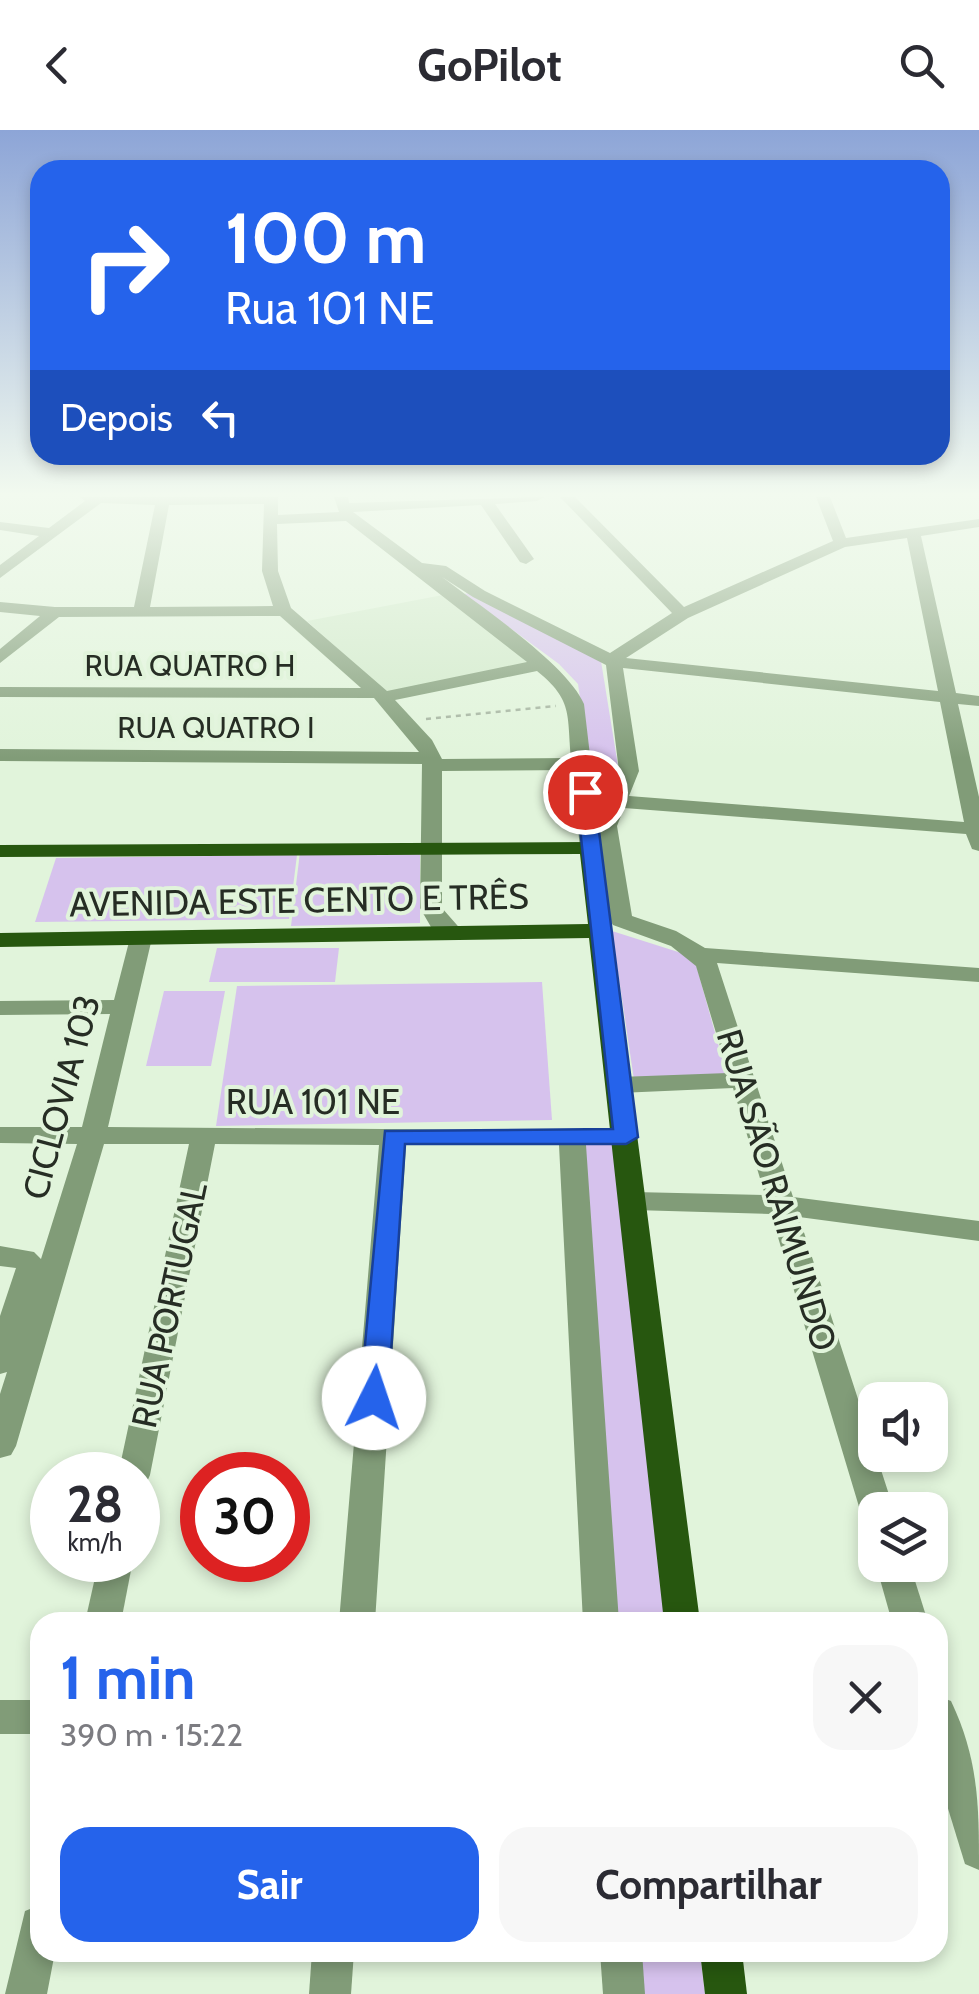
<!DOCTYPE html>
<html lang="pt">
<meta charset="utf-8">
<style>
:root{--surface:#fff;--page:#f7f7f7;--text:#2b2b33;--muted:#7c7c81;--accent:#2563eb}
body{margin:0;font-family:Cabin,sans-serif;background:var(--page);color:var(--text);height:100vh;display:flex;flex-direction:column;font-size:38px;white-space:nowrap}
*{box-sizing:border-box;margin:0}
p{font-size:32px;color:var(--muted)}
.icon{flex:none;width:55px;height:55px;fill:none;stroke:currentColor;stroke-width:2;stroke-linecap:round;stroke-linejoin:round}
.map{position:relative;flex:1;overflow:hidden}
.drawer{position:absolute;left:30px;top:1482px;width:918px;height:350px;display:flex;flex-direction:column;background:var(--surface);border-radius:30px;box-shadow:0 5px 15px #0003}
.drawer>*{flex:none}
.banner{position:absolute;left:30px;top:30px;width:920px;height:305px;border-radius:30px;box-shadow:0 5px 15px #0003;background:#2563eb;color:#fff;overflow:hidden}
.buttons{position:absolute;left:858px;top:1252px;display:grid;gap:20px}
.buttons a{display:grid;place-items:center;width:90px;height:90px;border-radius:20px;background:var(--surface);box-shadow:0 5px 15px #0003;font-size:50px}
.speed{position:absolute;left:30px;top:1322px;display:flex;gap:20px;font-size:50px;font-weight:700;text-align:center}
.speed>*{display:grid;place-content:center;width:130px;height:130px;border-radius:50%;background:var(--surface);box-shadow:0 5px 15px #0003;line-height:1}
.speed small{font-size:25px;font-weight:400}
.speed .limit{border:15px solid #d22;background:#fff;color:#111}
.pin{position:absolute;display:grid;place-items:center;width:85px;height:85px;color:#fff;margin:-42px;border:5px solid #fff;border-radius:50%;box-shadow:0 2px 10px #0007}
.me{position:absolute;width:110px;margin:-55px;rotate:4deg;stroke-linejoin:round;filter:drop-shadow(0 0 8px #0008)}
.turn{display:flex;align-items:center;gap:35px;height:210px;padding:0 30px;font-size:45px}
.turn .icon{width:130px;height:130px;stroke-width:2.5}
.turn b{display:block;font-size:70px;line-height:85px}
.then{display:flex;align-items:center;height:95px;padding:0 30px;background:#0003;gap:20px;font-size:38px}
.round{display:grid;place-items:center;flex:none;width:105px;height:105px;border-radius:30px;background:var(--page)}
.overview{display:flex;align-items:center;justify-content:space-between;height:170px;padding:0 30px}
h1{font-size:60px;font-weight:700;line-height:75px;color:var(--accent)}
.button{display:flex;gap:20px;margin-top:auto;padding:20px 30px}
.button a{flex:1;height:115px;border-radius:30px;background:var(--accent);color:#fff;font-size:40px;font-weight:700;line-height:115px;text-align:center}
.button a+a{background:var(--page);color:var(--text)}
header{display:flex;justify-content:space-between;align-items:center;height:130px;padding:0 30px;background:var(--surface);font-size:45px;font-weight:700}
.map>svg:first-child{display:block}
.built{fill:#d2eacb}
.green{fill:#d6c2ed}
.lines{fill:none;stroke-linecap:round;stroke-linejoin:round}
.path{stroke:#a4b39f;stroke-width:2.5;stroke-dasharray:5 5;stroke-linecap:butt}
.minor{fill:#819c78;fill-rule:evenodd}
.major{fill:#27570f;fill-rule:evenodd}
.route{fill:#2563eb;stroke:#184099;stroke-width:2.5}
.labels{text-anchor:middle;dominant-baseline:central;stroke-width:8;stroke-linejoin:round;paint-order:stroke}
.far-street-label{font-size:30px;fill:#262d24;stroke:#e1f4db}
.street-label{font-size:35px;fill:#262d24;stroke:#e1f4db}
</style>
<header><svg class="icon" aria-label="back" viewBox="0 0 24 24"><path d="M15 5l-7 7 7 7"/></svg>GoPilot<svg class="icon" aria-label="search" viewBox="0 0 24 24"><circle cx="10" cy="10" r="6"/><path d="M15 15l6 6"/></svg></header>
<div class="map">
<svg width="979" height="1864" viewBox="0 0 979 1864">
<rect width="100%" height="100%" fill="#e1f4db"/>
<path class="built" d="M443,465L529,533L387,563L307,491Z"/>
<g class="green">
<path d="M469,463L601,531L619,642L600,678L596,679L578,554L559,534L464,464Z"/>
<path d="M420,720V793L291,796L300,722Z"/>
<path d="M297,725L289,789L35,792L56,728Z"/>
<path d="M612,801L694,827L727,946L634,950Z"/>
<path d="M217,818H339L335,852H209Z"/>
<path d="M542,852L552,990L216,996L237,856Z"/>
<path d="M164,861H225L211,936H146Z"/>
<path d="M580,1015H613L665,1492H614Z"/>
<path d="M637,1823H700L705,1864H640Z"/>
</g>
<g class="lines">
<path class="path" d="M426,589L556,576"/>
<g class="minor">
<path d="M80,367H278V385L339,382L334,367H348L349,373L544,367L537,371L495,374L534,429L526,434L520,432L481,375L353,382L422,433L446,436L485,461L610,523L672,483L560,367H575L684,477L833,411L816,367H830L846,408L979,389V397L921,406L956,563L979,566V576L958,574L979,667V721L972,719L966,704L624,678L617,696L632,786L676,801L705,818L979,838V852L717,833L793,1067L979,1091V1111L799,1087L894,1380H875V1393L865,1389L860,1380L771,1084L634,1080L624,1077L620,1071L624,1065L634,1062L765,1065L733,958L619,963L606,955L619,947L728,943L696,836L671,816L613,795L610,790L600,719L590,724L580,718L572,640L442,641V778L464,803L453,810L431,797L420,778L422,634L0,631V619L419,622L374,568L0,567V557L361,558L280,486L59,487L0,533V519L40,486L0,482V472L55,477H134L155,375L101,373L0,448V435L39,406L0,400V392L49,398L85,371ZM264,374L262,441L273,476L150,477L169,375ZM346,391L527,532L387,561L291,478L278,441L277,394ZM907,408L938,561L626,528L688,488L845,417ZM442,447L473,467L606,535L619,641L598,694L584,574C568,535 479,475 442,447ZM623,538L940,572L964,692L629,666L639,641ZM537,541C573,570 567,584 571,628L442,629L432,610L395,570Z"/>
<path d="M141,801L152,808L108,997L634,1001L638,1007L634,1013L586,1015L619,1492H583L559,1015H406L375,1492H339L379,1015L215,1014L150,1345L146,1354L138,1357V1345H118L189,1014H104L16,1316L11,1325L0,1328V1264L7,1242L0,1244V1186L16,1138L0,1136V1116L34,1122L41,1129L77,1014L0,1013V997H82L110,884L0,885V871L114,870L130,808Z"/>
<path d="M99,1430H133L121,1492H85Z"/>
<path d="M876,1435H910L928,1492H892Z"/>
<path d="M938,1566L951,1571C979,1630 979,1677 979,1740L965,1734L938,1646Z"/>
<rect x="0" y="1570" width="40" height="34"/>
<path d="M40,1775V1822H55L47,1864H5L25,1781Z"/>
<path d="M312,1822H354L351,1864H309Z"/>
<path d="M600,1822H642L645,1864H603Z"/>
</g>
<g class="major">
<path d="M590,712L600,718L700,1492H664L589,808L0,817V803L588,794L580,724L0,727V715Z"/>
<path d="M700,1822H742L747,1864H705Z"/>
</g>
</g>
<linearGradient id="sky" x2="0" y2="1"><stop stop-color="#8da5d7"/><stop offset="0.58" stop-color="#f2faef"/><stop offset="1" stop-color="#f2faef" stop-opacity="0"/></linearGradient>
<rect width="979" height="628" fill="url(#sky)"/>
<path class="route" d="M585,657L594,662L638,1007L626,1014H405L388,1268L384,1276L374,1279L364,1276L360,1268L385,1001L613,999L576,662Z"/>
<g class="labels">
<g class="far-street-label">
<text x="190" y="535">RUA QUATRO H</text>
<text x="216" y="597">RUA QUATRO I</text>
</g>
<g class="street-label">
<text transform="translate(299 770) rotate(-1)">AVENIDA ESTE CENTO E TRÊS</text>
<text transform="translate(61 967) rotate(-75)">CICLOVIA 103</text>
<text x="313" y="971">RUA 101 NE</text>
<text transform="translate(777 1060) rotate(73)">RUA SÃO RAIMUNDO</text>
<text transform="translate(169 1175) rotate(-78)">RUA PORTUGAL</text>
</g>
</g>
</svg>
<div class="buttons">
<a><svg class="icon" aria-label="sound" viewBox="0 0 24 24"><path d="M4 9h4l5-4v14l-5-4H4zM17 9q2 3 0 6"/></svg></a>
<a><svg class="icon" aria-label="layers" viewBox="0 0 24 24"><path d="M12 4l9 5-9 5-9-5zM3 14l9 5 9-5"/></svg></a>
</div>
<div class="speed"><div>28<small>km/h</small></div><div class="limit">30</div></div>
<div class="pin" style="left:585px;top:662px;background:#d93025"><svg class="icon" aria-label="arrive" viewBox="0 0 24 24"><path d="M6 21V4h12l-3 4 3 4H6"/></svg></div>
<svg class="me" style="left:374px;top:1268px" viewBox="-20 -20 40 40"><circle r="19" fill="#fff"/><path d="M0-13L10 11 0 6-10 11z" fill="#2563eb"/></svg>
<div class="banner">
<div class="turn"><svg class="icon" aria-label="right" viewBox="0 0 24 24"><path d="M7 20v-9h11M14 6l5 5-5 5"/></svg><div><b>100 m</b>Rua 101 NE</div></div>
<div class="then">Depois<svg class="icon" aria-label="left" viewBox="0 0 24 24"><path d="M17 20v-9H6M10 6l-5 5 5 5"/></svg></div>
</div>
<section class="drawer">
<div class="overview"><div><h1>1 min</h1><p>390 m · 15:22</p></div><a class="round"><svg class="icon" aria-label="close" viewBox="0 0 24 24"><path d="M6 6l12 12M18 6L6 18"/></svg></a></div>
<div class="button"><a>Sair</a><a>Compartilhar</a></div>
</section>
</div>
